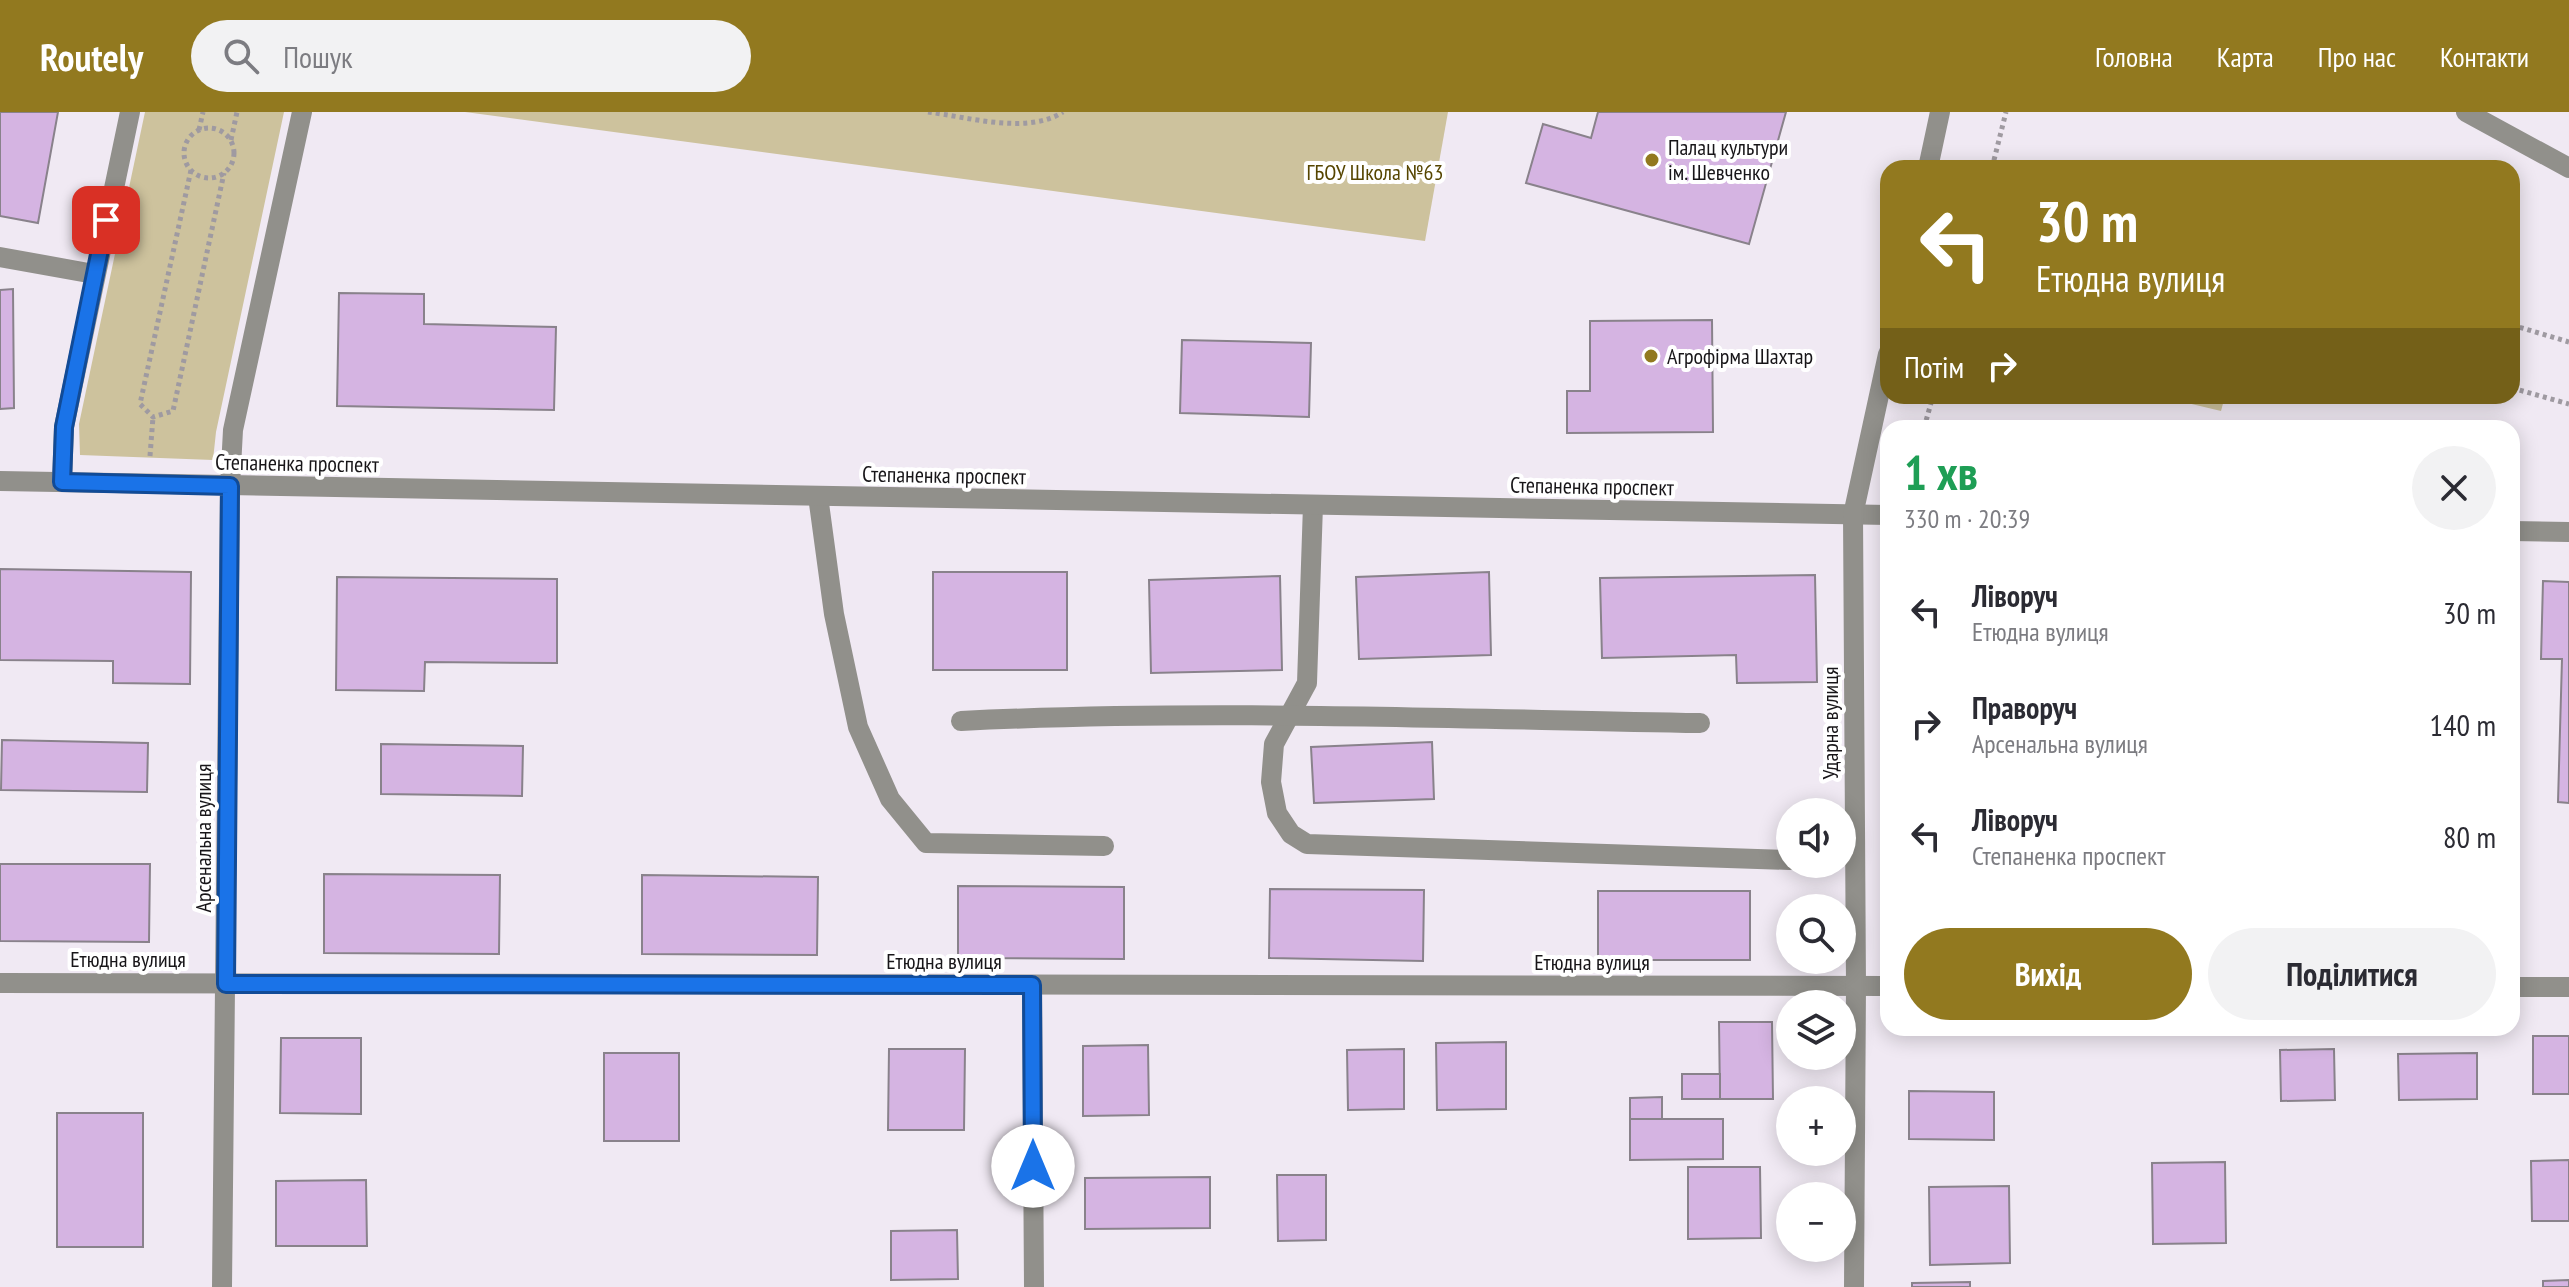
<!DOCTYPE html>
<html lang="uk">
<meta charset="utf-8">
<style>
:root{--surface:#fff;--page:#f2f2f3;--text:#2b2b33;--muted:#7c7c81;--accent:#92791f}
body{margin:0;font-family:"PT Sans Narrow",sans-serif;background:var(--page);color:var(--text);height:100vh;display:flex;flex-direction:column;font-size:30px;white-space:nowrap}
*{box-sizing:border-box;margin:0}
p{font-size:26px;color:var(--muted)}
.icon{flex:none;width:44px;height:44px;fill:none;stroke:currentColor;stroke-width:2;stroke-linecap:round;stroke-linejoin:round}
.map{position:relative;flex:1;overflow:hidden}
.side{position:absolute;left:1880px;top:308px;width:640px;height:616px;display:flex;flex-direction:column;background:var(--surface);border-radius:24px;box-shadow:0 4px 20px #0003}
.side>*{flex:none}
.guide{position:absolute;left:1880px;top:48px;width:640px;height:244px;border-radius:24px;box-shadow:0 4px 20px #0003;background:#92791f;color:#fff;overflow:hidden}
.buttons{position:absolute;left:1776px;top:686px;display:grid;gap:16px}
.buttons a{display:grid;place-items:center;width:80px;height:80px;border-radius:50%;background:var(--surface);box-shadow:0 4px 20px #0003;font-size:40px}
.pin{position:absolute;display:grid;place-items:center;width:68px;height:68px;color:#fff;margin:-34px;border-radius:16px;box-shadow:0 4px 12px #0006}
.me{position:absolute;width:88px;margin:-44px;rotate:0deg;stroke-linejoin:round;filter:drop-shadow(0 0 6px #0008)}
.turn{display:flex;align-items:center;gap:28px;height:168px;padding:0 24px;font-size:36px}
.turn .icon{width:104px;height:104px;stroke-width:2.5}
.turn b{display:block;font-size:56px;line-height:68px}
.then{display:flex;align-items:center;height:76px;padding:0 24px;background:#0003;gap:16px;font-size:30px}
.round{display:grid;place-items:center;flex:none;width:84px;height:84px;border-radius:42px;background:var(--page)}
.summary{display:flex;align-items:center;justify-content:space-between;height:136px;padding:0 24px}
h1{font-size:48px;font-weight:700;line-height:60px;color:#1e9e55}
.button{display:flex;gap:16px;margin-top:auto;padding:16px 24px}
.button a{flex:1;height:92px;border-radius:48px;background:var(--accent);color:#fff;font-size:32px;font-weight:700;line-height:92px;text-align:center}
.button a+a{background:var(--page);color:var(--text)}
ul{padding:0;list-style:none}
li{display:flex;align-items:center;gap:24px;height:112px;padding:0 24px}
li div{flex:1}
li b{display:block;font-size:30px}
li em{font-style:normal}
header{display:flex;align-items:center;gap:48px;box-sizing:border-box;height:112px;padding:0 40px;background:var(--accent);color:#fff}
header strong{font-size:38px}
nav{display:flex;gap:44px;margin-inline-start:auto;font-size:28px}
.search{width:560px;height:72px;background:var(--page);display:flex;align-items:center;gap:20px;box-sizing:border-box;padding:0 28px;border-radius:44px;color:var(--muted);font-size:30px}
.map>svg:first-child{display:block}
.green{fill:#cdc29d}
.building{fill:#d5b4e2;stroke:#89828b;stroke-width:2}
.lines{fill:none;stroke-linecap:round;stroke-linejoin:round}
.path{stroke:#9f9aa1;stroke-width:5;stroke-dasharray:4 4;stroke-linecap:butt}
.lane{stroke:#91908b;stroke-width:20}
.street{stroke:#91908b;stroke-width:20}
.route-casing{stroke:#114b97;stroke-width:20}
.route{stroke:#1a73e8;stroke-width:14}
.poi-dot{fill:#92791f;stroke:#fff;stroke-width:3}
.labels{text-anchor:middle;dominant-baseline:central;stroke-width:8;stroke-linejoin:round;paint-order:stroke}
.poi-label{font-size:22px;fill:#171518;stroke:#fff;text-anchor:start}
.park-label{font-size:22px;fill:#564500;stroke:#fff}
.street-label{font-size:22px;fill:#171518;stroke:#fff}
</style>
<header>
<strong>Routely</strong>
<div class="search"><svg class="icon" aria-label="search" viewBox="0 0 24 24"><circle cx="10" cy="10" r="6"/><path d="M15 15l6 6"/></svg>Пошук</div>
<nav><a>Головна</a><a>Карта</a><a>Про нас</a><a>Контакти</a></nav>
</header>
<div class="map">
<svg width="2569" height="1175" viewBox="0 0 2569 1175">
<rect width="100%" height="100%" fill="#f0e9f3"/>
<g class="green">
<path d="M145,0H284L216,320L213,348L80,343L79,312Z"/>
<path d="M465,0H1448L1425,129Z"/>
<path d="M2158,284H2225L2221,299Z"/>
</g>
<g class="building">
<path d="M0,0H58L38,111L0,104Z"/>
<path d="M1598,0H1786L1749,132L1526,71L1543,12L1591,26Z"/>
<path d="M13,177L14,296L0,297V178Z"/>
<path d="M339,181L424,182V212L556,215L554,298L337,294Z"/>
<path d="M1712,208L1713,320L1567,321V279H1590V209Z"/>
<path d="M1182,228L1311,231L1309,305L1180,301Z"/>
<path d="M0,457L191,460L190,572L113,571V549L0,548Z"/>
<rect x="933" y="460" width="134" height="98"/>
<path d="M1489,460L1491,543L1359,547L1356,465Z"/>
<path d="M1815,463L1817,570L1737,571L1736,543L1602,546L1600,466Z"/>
<path d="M1280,464L1282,558L1151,561L1149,468Z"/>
<path d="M337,465L557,467V551L425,550L424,579L336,578Z"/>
<path d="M2543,469L2569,470V691L2558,690L2562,547H2541Z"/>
<path d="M2,628L148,631L147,680L1,678Z"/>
<path d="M1432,630L1434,687L1314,691L1311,635Z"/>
<path d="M381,632L523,634L522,684L381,682Z"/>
<path d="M0,752H150L149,830L0,829Z"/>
<path d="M324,762L500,763L499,842L324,841Z"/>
<path d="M642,763L818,765L817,843L642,842Z"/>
<path d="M958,774L1124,775V847L958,846Z"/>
<path d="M1270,777L1424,778L1423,849L1269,846Z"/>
<rect x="1598" y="779" width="152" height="69"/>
<path d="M1719,910H1772L1773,987H1720Z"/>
<rect x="2533" y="924" width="36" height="58"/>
<path d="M281,926H361V1002L280,1001Z"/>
<path d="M1506,930V997L1437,998L1436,931Z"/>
<path d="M1148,933L1149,1003L1083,1004V934Z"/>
<path d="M889,937H965L964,1018H888Z"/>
<path d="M1404,937V997L1348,998L1347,938Z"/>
<path d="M2334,937L2335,988L2281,989L2280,938Z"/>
<rect x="604" y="941" width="75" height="88"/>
<path d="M2477,941V987L2399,988L2398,942Z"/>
<rect x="1682" y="962" width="38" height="25"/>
<path d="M1909,979L1994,980V1028L1909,1027Z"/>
<path d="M1662,985V1007H1630V986Z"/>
<rect x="57" y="1001" width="86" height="134"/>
<path d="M1630,1007H1723V1047L1630,1048Z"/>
<path d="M2569,1048V1109H2532L2531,1049Z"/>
<path d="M2225,1050L2226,1131L2153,1132L2152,1051Z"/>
<path d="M1688,1055H1760L1761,1126L1688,1127Z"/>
<path d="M1277,1063H1326V1128L1278,1129Z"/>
<path d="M1210,1065V1116L1085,1117V1066Z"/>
<path d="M366,1068L367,1134H276V1069Z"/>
<path d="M2009,1074L2010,1151L1930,1153L1929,1075Z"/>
<path d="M957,1118L958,1167L891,1168V1119Z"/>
<path d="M2569,1168V1175H2543V1169Z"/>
<path d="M1970,1170V1175H1912V1171Z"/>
</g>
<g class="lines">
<g class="path">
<path d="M928,0C968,5 1027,23 1063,0"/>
<circle cx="209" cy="41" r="25"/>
<path d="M199,18L203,0"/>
<path d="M231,28L237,0"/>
<path d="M1992,56L2006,0"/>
<path d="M191,58L140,292L153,305L173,299L224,61"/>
<path d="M2512,213L2569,230"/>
<path d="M2512,276L2569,292"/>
<path d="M1924,316L1933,284"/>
<path d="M150,344L153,305"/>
</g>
<g class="lane">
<path d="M0,145L94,162"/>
<path d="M62,370L64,315L130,0"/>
<path d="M230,374L233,318L302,0"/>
<path d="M818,384L834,502L858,615L890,687L926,731L1104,734"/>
<path d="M1313,393L1307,571L1274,632L1271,670L1277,701L1291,722L1307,732L1790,748"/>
<path d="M961,609C1207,597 1454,607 1700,611"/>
</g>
<g class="street">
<path d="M2466,0L2569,56"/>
<path d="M1928,56L1940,0"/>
<path d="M0,369L1888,403"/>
<path d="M2512,419L2569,420"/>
<path d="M0,871L1888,874"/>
<path d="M1032,873L1034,1175"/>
<path d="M2512,875H2569"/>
<path d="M222,1175L230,374"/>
<path d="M1854,1175L1856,874L1853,403L1888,242"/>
</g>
</g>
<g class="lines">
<g class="route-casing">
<path id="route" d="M106,108L64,315L62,370L230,374L226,872L1032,873L1033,1054"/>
</g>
<use href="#route" class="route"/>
</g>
<g class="poi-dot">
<circle cx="1652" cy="48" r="8"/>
<circle cx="1651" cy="244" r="8"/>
</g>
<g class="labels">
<g class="poi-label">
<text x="1668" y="35">Палац культури<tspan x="1668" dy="25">ім. Шевченко</tspan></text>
<text x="1667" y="244">Агрофірма Шахтар</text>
</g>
<g class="park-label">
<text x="1375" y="60">ГБОУ Школа №63</text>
</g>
<g class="street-label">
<text transform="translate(297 351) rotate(1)">Степаненка проспект</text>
<text transform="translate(944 363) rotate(1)">Степаненка проспект</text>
<text transform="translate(1592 374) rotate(1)">Степаненка проспект</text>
<text transform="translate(1830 611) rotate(-90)">Ударна вулиця</text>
<text transform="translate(203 726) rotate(-90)">Арсенальна вулиця</text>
<text x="128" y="847">Етюдна вулиця</text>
<text x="944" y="849">Етюдна вулиця</text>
<text x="1592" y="850">Етюдна вулиця</text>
</g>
</g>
</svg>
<div class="buttons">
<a><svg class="icon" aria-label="sound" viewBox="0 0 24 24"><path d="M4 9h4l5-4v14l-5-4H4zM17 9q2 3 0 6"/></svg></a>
<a><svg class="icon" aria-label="search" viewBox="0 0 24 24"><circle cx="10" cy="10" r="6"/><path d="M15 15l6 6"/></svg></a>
<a><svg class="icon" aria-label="layers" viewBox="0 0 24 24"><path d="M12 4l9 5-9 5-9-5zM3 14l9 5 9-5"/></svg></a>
<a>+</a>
<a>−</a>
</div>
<div class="pin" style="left:106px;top:108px;background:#d93025"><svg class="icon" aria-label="arrive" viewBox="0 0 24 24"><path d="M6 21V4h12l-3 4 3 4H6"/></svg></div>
<svg class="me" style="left:1033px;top:1054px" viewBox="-20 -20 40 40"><circle r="19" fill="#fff"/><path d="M0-13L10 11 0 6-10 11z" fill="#1a73e8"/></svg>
<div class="guide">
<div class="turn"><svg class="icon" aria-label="left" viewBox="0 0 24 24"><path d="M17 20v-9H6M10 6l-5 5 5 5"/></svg><div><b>30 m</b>Етюдна вулиця</div></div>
<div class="then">Потім<svg class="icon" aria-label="right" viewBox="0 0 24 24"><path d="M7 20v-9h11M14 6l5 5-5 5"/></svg></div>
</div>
<section class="side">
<div class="summary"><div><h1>1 хв</h1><p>330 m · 20:39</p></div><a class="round"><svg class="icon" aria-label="close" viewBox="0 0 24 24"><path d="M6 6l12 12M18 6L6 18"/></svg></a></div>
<ul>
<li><svg class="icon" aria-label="left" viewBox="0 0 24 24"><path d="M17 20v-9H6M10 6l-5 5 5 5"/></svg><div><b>Ліворуч</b><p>Етюдна вулиця</p></div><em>30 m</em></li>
<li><svg class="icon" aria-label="right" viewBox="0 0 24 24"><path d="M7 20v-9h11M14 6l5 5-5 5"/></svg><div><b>Праворуч</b><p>Арсенальна вулиця</p></div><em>140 m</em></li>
<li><svg class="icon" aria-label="left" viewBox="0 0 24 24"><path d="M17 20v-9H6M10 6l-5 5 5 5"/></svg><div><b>Ліворуч</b><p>Степаненка проспект</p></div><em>80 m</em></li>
</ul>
<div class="button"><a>Вихід</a><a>Поділитися</a></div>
</section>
</div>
